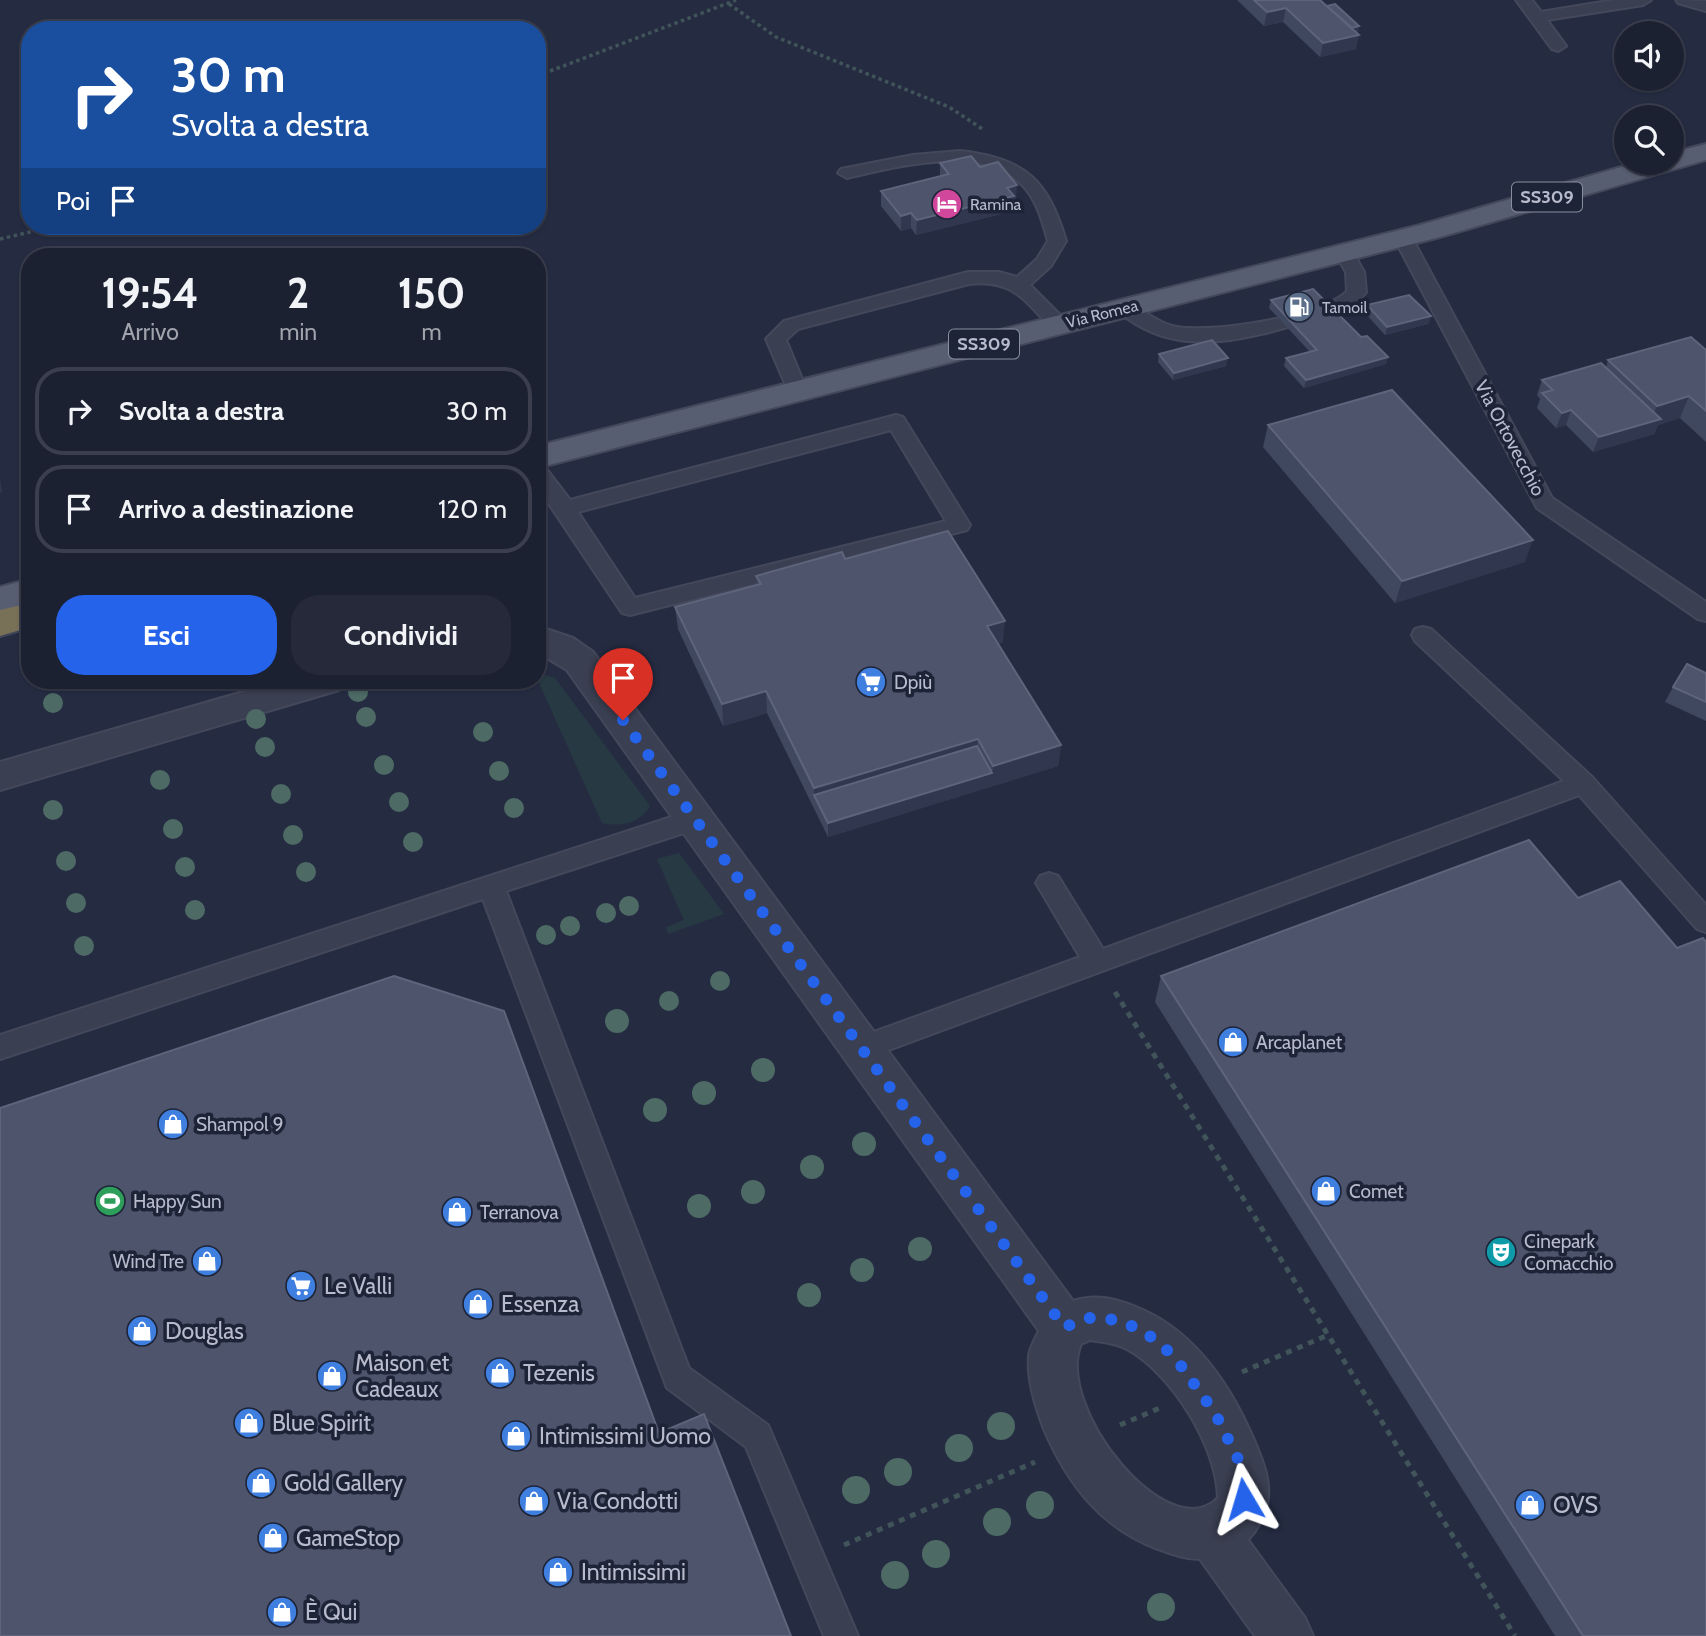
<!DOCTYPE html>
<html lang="it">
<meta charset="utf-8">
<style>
:root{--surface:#1c2132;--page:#25293a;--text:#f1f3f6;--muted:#a0a3ac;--line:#3a3e4d;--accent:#2563eb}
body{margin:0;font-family:Cabin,sans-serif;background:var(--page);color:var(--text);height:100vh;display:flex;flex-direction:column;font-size:26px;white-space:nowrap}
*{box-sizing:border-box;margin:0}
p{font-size:23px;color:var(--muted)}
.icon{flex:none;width:38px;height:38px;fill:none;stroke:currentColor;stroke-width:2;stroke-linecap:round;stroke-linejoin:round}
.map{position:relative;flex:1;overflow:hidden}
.panel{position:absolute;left:21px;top:248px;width:525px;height:441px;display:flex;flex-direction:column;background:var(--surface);border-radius:28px;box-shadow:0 2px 5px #0004,0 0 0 2px var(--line)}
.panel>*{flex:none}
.guide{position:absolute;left:21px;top:21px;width:525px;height:214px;border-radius:28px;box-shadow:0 2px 5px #0004,0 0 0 2px var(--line);background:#1a4fa0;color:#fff;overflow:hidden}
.controls{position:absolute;left:1614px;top:21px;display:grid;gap:14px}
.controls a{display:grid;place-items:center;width:70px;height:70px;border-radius:50%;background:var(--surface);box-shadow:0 2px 5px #0004,0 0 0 2px var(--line);font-size:35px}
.pin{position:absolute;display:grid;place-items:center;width:60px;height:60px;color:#fff;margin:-72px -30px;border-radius:50% 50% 50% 0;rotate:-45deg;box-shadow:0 0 7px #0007}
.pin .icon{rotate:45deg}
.me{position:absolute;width:77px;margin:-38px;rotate:353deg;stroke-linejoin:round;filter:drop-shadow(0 0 5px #0008)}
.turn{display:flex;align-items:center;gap:24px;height:147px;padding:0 35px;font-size:32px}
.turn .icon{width:91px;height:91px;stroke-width:2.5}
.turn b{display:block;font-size:49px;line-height:60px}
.then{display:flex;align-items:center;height:66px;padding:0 35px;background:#0003;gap:14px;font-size:26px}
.eta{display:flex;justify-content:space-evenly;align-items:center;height:119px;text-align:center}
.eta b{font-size:42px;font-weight:700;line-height:49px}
.action{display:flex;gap:14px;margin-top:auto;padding:14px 35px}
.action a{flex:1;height:80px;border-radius:28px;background:var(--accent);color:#fff;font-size:28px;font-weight:700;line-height:80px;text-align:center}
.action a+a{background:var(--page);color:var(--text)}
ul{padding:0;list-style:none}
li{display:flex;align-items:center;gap:21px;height:88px;margin:0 14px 10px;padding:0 21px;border:4px solid var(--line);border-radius:28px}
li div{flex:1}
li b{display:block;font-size:26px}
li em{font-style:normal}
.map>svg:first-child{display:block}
.green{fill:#273a43}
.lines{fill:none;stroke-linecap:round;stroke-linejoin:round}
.service-casing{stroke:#44485b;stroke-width:4}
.minor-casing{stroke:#44485b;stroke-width:4}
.primary-casing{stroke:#44485b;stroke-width:4}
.motorway-casing{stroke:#414759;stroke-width:4}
.path-far1{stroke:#41545a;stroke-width:3.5;stroke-dasharray:3.5 3.5;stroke-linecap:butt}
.path{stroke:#41545a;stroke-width:5;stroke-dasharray:6 6;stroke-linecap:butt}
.service{fill:#3a3f51;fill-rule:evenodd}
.minor{fill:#3a3f51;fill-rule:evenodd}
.primary{fill:#585e71;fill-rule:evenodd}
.motorway{fill:#787157;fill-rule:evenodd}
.tree{fill:#4d6a65}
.wall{fill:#404860}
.shaded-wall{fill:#30374f}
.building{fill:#4d546c;stroke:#5d647b;stroke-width:2}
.route{stroke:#2563eb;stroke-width:12;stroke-dasharray:0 21.6}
.labels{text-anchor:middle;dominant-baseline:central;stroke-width:7;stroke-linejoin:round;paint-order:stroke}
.far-poi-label{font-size:16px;fill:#b7bbcc;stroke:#1e2437;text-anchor:start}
.far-street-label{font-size:16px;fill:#b7bbcc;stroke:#1e2437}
.shield{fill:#1e2437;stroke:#898e9f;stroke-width:2}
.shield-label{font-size:18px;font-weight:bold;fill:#b7bbcc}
.street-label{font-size:19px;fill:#b7bbcc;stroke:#1e2437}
.poi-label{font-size:19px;fill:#b7bbcc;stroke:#1e2437;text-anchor:start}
.near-poi-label{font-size:23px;fill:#b7bbcc;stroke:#1e2437;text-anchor:start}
</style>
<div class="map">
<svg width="1706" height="1636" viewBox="0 0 1706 1636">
<rect width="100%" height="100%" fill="#252c42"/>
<g class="green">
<path d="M544,675L555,678L650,806C639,824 621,827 602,823L540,685L539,680Z"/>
<path d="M679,853L724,914L668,934L666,927L684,920L657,859Z"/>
</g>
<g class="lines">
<g class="service-casing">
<g id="service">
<path d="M1516,0H1532L1541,12L1614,0H1651L1643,5L1547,20L1566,46L1558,51L1552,49Z"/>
<path d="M1676,0L1706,1V11L1678,3Z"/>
<path d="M960,151C1025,158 1048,180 1066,241L1051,266L1030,285L1066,321L1069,325L1066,329H1052C1025,300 1012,279 969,284L798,329L786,340L807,391L804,395H790L766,339L784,321L968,272H999L1017,277L1037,259L1048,241C1043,223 1037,201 1024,187C985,142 896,167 847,178L838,173L841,169L913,155Z"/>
<path d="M1403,233L1412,238L1552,498L1706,602V621L1698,619L1537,508L1394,238Z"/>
<path d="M1344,247L1351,249L1364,272L1366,292C1351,313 1329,315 1305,322C1251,338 1188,356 1136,324C1129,319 1120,315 1114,308L1124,302C1141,307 1154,321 1172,326C1207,335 1324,316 1347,291L1346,272L1335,253Z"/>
<path d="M896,415L903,417L967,520L970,525L967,530L630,615L622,613L537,486V464L544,466L570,500ZM891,430L946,521L635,598L578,512Z"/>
<path d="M1423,627L1431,629L1592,777L1706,905V932L1697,929L1579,795L872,1056L862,1060L852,1056L849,1048L852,1040L1080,957L1036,883L1040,876L1049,873L1058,876L1103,949L1564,781L1415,641L1412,635L1415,629Z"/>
<path d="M696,809L705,812L708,819L705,826L506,891L689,1368L768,1425L858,1636H824L746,1447L667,1388L483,899L0,1059V1035Z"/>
</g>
</g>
<g class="minor-casing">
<g id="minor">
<path d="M537,626L573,638L593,652L1073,1301C1095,1294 1114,1298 1136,1307C1194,1330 1230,1384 1254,1440C1261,1457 1270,1477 1268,1497C1267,1512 1258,1529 1248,1540L1305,1618L1313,1636H1255L1200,1559C1185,1559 1172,1554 1158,1549C1101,1528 1067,1483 1044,1429C1035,1406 1027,1380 1029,1356C1030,1347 1035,1339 1039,1331L567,670L537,652ZM1090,1340C1102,1342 1116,1343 1127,1349C1172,1374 1217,1446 1218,1498C1169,1549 1054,1408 1081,1344Z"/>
<path d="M281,681H344L339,690L0,790V762Z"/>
</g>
</g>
<g class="primary-casing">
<g id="primary">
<path d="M1706,144V160L1440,237L537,468V446L1420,225L1635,163H1671V153Z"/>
<path d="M30,579V603L0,611V587Z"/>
</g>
</g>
<g class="motorway-casing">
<path id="motorway" d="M30,603V627L0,636V610Z"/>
</g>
<g class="path-far1">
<path d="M729,4L776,37L949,107L984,130"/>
<path d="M537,76L736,0"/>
<path d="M0,239L56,226"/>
</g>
<g class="path">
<path d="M1115,992L1515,1636"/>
<path d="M1242,1372L1328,1335"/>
<path d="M1120,1425L1160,1408"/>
<path d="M844,1545L1035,1462"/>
</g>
<use href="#service" class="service"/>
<use href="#minor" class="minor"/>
<use href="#primary" class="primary"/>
<use href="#motorway" class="motorway"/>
</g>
<g class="tree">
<circle cx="358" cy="692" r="10"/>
<circle cx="53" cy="703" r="10"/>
<circle cx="366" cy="717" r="10"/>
<circle cx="256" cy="719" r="10"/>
<circle cx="483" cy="732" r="10"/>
<circle cx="265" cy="747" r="10"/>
<circle cx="384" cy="765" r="10"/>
<circle cx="499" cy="771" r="10"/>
<circle cx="160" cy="780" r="10"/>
<circle cx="281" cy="794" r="10"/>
<circle cx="399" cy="802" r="10"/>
<circle cx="514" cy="808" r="10"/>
<circle cx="53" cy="810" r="10"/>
<circle cx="173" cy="829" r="10"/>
<circle cx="293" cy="835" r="10"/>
<circle cx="413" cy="842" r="10"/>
<circle cx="66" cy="861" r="10"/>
<circle cx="185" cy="867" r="10"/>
<circle cx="306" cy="872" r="10"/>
<circle cx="76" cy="903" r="10"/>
<circle cx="629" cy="906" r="10"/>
<circle cx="195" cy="910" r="10"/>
<circle cx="606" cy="913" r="10"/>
<circle cx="570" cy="926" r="10"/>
<circle cx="546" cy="935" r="10"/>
<circle cx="84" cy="946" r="10"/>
<circle cx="720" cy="981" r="10"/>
<circle cx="669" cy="1001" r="10"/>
<circle cx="617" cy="1021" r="12"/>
<circle cx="763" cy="1070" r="12"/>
<circle cx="704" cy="1093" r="12"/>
<circle cx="655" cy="1110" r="12"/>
<circle cx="864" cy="1144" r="12"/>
<circle cx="812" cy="1167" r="12"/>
<circle cx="753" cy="1192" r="12"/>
<circle cx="699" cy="1206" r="12"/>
<circle cx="920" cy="1249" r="12"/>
<circle cx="862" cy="1270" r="12"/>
<circle cx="809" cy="1295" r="12"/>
<circle cx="1001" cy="1426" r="14"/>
<circle cx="959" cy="1448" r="14"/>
<circle cx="898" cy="1472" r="14"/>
<circle cx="856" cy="1490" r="14"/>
<circle cx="1040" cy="1505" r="14"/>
<circle cx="997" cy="1522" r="14"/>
<circle cx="936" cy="1554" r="14"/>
<circle cx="895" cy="1575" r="14"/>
<circle cx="1161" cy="1607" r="14"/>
</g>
<g class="wall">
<path d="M1237,0H1320L1358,33L1356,49L1320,57L1283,22L1264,26Z"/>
<path d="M940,163L980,167L1016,200H1014L1013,211L916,235L911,228L901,231L881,206V191L940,176Z"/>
<path d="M1271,300L1361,337L1388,357L1386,364L1304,388L1284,366L1286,358L1310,352L1269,308Z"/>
<path d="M1367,305L1431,316L1428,324L1385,335L1365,313Z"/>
<path d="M1706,350V442L1680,418L1658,425L1654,434L1593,452L1566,425L1556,428L1537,408L1540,399L1537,395L1542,380L1606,368L1608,360Z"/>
<path d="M1159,354L1226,366L1173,380L1158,362Z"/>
<path d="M1268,425L1525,562L1395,603L1263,447Z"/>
<path d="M845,559L1003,642L998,644L1061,745L1058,766L828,837L767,713L723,726L678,629L675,607L757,585L756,576Z"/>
<path d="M1706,673V721L1665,702L1673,687Z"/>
<path d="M1161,976L1706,1636H1555L1155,1002Z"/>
</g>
<g class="shaded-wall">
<path d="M1286,8L1283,22L1264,26L1267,12Z"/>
<path d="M1359,26L1358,33L1344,30Z"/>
<path d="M1359,35L1356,49L1320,57L1323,43Z"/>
<path d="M1017,185L1016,200H1014L1013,211L916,235L917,220L1007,188Z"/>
<path d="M911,213V228L901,231V216Z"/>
<path d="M1431,316L1428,324L1385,335L1387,327Z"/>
<path d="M1388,357L1386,364L1304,388L1306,380Z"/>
<path d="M1228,358L1226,366L1173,380L1174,373Z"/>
<path d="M1689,396L1680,418L1658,425L1654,434L1593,452L1599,437L1650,422L1657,406Z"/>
<path d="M1571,410L1566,425L1556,428L1562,413Z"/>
<path d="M0,479L2,492L0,493Z"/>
<path d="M1533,540L1525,562L1395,603L1402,581Z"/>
<path d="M1005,621L1003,642L985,648L987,626Z"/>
<path d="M766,691L767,713L723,726L722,704Z"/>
<path d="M978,739L976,760L814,795V788Z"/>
<path d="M1061,745L1058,766L828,837V823L992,773L993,766Z"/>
</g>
<g class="building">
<path d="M1254,0H1320L1359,35L1323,43L1286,8L1267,12Z"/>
<path d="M1335,4L1359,26L1352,28L1327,6Z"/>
<path d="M971,156L980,167L998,162L1017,185L1007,188L1014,196L917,220L911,213L901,216L881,191L949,174L940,163Z"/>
<path d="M1313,289L1361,337L1367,336L1388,357L1306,380L1286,358L1317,350L1271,300Z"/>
<path d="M1409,295L1431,316L1387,327L1367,305Z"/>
<path d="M1691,337L1706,350V411L1689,396L1657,406L1608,360Z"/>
<path d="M1212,340L1228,358L1174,373L1159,354Z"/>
<path d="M1601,363L1661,419L1599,437L1571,410L1562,413L1542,393L1553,390L1542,380Z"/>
<path d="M1392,390L1533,540L1402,581L1268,425Z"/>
<path d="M948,531L1005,621L987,626L1061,745L993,766L978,739L814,788L766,691L722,704L675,607L761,584L756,576L842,552L845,559Z"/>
<path d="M1687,664L1706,673V702L1673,687Z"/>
<path d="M977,746L992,773L828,823L814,795Z"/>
<path d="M1529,840L1578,898L1620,881L1677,948L1703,938L1706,942V1636H1583L1161,976Z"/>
<path d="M394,976L504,1011L659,1433L704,1414L791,1636H0V1108Z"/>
</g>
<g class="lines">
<path class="route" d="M623,720L1064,1327L1090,1318L1118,1320L1145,1332L1174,1356L1215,1413L1239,1461L1244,1499"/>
</g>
<defs>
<g id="hotel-disc" transform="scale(1.575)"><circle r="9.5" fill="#d1479c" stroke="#1e2437"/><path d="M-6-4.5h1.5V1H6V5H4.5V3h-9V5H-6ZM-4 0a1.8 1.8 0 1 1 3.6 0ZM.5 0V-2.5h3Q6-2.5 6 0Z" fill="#fff"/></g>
<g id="fuel-disc" transform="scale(1.575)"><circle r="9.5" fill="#5c6f8a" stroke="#1e2437"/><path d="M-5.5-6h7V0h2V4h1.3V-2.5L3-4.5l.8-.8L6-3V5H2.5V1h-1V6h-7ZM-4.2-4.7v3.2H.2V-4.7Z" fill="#fff"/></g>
<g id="supermarket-disc" transform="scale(1.575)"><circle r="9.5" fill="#3f7fe0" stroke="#1e2437"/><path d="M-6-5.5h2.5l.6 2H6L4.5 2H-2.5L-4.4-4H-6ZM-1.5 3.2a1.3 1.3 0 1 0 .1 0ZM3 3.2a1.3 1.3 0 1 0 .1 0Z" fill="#fff"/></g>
<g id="shop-disc" transform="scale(1.575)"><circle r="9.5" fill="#3f7fe0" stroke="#1e2437"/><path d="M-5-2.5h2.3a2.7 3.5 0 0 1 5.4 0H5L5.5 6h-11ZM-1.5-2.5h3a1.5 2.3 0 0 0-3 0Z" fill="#fff"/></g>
<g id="stadium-disc" transform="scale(1.575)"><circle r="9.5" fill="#2e9e5b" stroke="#1e2437"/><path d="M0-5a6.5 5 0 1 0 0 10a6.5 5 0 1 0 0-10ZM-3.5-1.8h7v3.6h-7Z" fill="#fff"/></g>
<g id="theatre-disc" transform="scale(1.575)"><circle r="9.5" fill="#0f9aa8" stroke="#1e2437"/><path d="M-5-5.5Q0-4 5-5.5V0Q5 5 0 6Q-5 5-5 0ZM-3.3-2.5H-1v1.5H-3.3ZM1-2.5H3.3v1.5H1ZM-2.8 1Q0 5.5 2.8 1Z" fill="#fff"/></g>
</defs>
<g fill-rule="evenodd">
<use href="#hotel-disc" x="947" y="204"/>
<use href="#fuel-disc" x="1299" y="307"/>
<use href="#supermarket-disc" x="871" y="682"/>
<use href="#shop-disc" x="1233" y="1042"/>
<use href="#shop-disc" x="173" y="1124"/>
<use href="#shop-disc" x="1326" y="1191"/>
<use href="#stadium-disc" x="110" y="1201"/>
<use href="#shop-disc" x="457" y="1212"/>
<use href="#theatre-disc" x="1501" y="1252"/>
<use href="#shop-disc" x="207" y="1261"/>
<use href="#supermarket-disc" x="301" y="1286"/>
<use href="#shop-disc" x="478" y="1304"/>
<use href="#shop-disc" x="142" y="1331"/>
<use href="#shop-disc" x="500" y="1373"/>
<use href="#shop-disc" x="332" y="1376"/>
<use href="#shop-disc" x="249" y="1423"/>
<use href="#shop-disc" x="516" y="1436"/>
<use href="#shop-disc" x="261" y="1483"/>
<use href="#shop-disc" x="534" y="1501"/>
<use href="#shop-disc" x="1530" y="1505"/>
<use href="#shop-disc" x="273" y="1538"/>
<use href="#shop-disc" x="558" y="1572"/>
<use href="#shop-disc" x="282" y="1612"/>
</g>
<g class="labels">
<g class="far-poi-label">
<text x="970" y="204">Ramina</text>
<text x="1322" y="307">Tamoil</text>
</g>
<g class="far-street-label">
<text transform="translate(1102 314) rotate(-14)">Via Romea</text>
</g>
<g class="shield">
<rect x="1512" y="182.5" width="70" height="29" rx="5"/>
<rect x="949" y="329.5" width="70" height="29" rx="5"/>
</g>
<g class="shield-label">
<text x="1547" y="197">SS309</text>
<text x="984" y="344">SS309</text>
</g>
<g class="street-label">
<text transform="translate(1510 438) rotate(62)">Via Ortovecchio</text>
</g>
<g class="poi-label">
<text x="894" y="682">Dpiù</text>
<text x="1256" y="1042">Arcaplanet</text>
<text x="196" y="1124">Shampol 9</text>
<text x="1349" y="1191">Comet</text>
<text x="133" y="1201">Happy Sun</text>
<text x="480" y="1212">Terranova</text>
<text x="1524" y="1241">Cinepark<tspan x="1524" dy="22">Comacchio</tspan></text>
<text x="184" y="1261" text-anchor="end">Wind Tre</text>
</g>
<g class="near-poi-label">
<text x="324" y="1286">Le Valli</text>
<text x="501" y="1304">Essenza</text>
<text x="165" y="1331">Douglas</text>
<text x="355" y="1363">Maison et<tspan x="355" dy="26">Cadeaux</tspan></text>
<text x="523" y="1373">Tezenis</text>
<text x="272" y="1423">Blue Spirit</text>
<text x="539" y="1436">Intimissimi Uomo</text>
<text x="284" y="1483">Gold Gallery</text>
<text x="557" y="1501">Via Condotti</text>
<text x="1553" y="1505">OVS</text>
<text x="296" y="1538">GameStop</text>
<text x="581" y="1572">Intimissimi</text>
<text x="305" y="1612">È Qui</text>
</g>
</g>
</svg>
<div class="controls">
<a><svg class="icon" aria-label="sound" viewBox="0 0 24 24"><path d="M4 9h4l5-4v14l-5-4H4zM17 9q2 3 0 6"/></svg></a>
<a><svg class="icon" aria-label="search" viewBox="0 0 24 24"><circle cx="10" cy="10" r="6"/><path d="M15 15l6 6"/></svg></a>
</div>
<div class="pin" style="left:623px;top:720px;background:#d93025"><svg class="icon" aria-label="arrive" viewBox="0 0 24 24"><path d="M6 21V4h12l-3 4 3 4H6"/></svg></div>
<svg class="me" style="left:1244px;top:1499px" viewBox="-20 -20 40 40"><path d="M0-17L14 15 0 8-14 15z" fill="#2563eb" stroke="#fff" stroke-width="4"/></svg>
<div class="guide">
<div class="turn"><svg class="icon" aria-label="right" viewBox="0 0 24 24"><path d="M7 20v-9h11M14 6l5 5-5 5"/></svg><div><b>30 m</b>Svolta a destra</div></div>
<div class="then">Poi<svg class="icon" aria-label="arrive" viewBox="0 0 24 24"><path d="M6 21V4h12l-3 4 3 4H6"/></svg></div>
</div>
<section class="panel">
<div class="eta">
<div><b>19:54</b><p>Arrivo</p></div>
<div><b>2</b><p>min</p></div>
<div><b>150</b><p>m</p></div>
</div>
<ul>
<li><svg class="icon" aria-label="right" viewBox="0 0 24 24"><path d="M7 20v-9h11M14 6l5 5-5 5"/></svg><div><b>Svolta a destra</b></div><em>30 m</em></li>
<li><svg class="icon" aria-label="arrive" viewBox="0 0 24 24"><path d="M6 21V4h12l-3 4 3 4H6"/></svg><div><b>Arrivo a destinazione</b></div><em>120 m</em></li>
</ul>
<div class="action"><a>Esci</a><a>Condividi</a></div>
</section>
</div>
